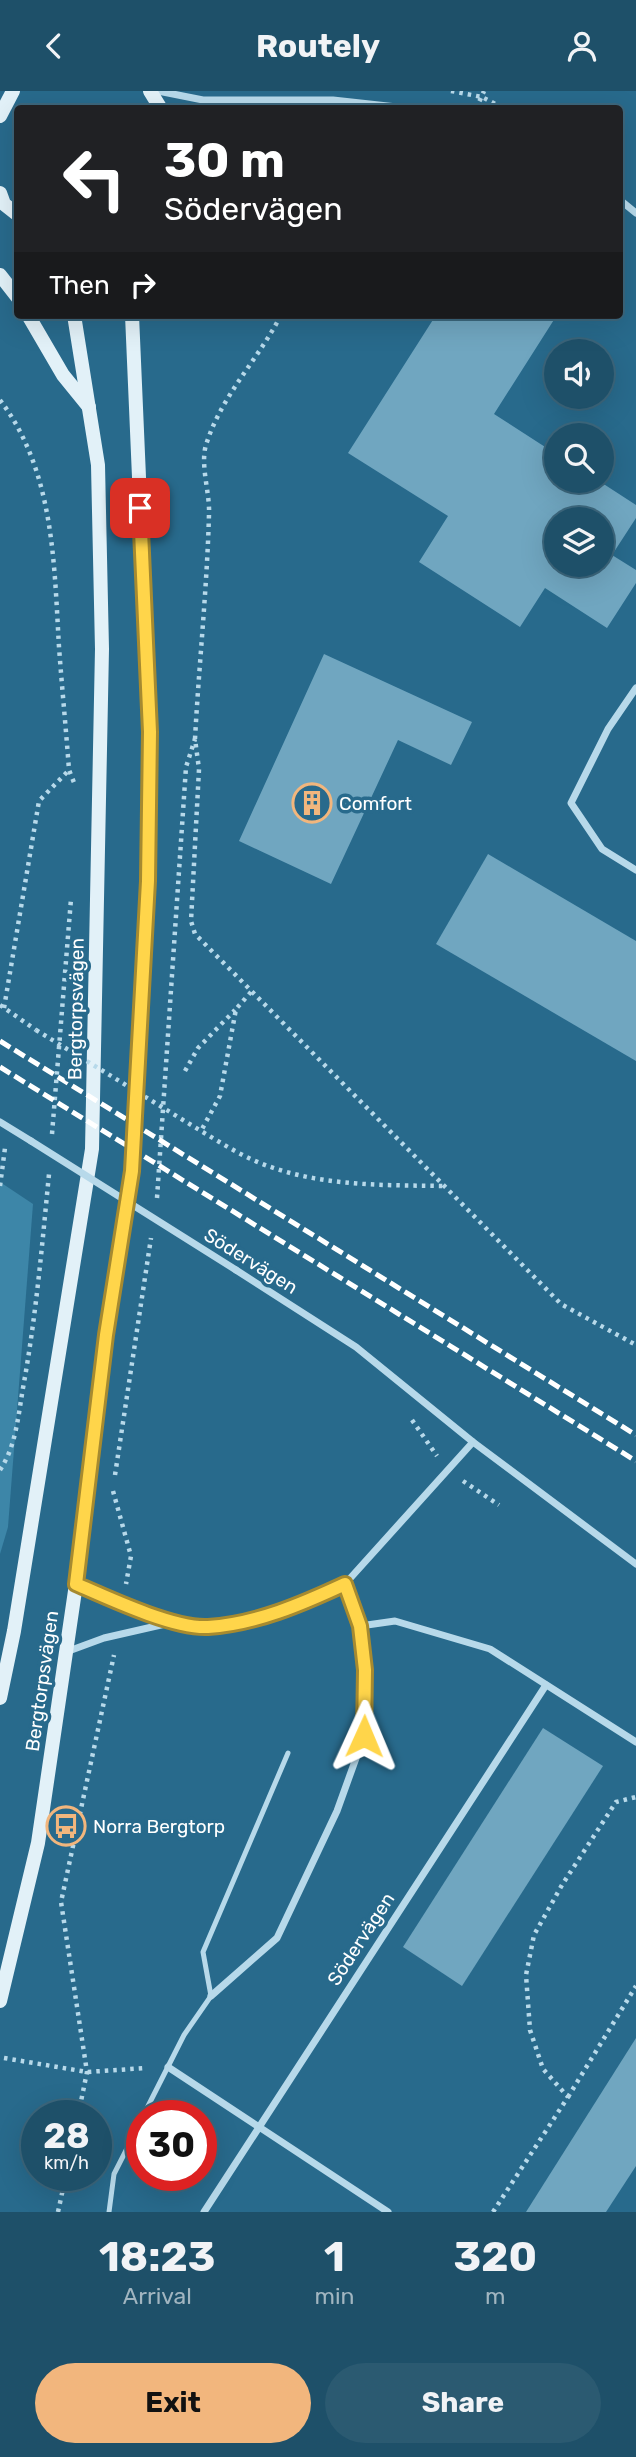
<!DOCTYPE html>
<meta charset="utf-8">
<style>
:root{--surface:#1e5069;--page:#2b5a71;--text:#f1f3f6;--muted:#a1b5c0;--line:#3c677d;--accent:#f2b67d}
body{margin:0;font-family:Rubik,sans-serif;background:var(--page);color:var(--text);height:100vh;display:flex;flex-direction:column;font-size:26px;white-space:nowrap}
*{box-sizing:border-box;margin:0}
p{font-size:23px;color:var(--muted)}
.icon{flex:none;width:38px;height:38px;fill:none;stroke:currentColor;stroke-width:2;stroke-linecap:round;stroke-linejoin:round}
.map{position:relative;height:2121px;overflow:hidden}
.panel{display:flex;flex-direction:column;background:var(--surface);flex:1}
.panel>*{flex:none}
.hud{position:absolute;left:14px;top:14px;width:609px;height:214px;border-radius:7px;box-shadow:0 7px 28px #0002,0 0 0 2px var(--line);background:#202124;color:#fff;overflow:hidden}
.controls{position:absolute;left:544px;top:248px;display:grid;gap:14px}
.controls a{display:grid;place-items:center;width:70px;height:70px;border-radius:50%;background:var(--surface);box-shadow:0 7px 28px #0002,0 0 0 2px var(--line);font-size:35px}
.speed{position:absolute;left:21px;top:2009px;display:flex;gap:14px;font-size:35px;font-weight:700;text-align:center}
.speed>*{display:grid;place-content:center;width:91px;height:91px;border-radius:50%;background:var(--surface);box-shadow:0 7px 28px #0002,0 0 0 2px var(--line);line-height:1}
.speed small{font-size:18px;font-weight:400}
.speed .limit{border:10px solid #d22;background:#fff;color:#111}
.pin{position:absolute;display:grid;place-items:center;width:60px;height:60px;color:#fff;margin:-30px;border-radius:14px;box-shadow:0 4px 10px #0006}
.me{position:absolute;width:77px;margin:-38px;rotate:1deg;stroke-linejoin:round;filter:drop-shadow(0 0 5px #0008)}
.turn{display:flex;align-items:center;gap:24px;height:147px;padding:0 35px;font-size:32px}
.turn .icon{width:91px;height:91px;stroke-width:2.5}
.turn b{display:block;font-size:49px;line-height:60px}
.then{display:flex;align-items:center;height:66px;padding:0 35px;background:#0003;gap:14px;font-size:26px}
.eta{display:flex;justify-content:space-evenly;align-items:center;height:119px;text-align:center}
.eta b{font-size:42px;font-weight:700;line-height:49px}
.primary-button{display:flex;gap:14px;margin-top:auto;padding:14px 35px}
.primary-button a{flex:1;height:80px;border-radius:42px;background:var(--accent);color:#111;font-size:28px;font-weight:700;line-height:80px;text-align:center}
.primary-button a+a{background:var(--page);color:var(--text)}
header{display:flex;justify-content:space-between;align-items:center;height:91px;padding:0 35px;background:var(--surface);font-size:32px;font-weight:700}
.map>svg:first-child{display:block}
.green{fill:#3d86a8}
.building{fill:#70a6c0;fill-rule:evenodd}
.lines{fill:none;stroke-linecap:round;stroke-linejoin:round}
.path{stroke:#b7d9ea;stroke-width:4.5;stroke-dasharray:3.5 5;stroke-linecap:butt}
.lane{stroke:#b7d9ea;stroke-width:5}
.street{stroke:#b7d9ea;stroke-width:7}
.secondary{stroke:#e2f1f8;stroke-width:14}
.rail{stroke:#fff;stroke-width:5;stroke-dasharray:12 5;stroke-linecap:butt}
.path-bridge{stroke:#b7d9ea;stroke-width:4.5;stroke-dasharray:3.5 5;stroke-linecap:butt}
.street-bridge{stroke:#b7d9ea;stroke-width:7}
.route-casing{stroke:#a68a30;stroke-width:18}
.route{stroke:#ffd54a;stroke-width:12}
.labels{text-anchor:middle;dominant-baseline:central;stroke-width:7;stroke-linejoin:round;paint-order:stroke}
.poi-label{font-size:19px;fill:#fff;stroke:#286a8c;text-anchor:start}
.street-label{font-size:19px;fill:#fff;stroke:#286a8c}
</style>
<header><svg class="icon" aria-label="back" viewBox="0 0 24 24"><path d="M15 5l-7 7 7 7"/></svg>Routely<svg class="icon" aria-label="person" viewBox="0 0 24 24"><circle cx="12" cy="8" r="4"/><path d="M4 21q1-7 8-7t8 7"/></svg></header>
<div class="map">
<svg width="636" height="2121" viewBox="0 0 636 2121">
<rect width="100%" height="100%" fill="#286a8c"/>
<path class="green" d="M0,1091L33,1113L8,1436L0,1463Z"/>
<g class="building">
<path d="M436,224H557L494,323L556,363V390H599L636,414V427L612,464L636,479V492L607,537L545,497L520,536L419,471L448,425L348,362ZM556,429H602V474H556Z"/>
<path d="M324,563L472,631L451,674L398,649L331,793L239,750Z"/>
<path d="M488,763L636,850V970L436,853Z"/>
<path d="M543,1637L603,1675L462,1895L403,1856Z"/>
<path d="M636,1947V2075L606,2121H526Z"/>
</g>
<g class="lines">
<g class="path">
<path d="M451,0L482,6L505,18"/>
<path d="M476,18L484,0"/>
<path d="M281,224C258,269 221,305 206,354C200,374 210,402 209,423C207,498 199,573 195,648L199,678L191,830L195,843L561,1213L636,1254"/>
<path d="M0,309C54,380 54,471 59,556C62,597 66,638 69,679L75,694"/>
<path d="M251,901L236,918L220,1005L201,1040C218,1050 235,1061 253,1069C314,1096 381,1094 446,1095"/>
<path d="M0,914L36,939"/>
<path d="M4,917L39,710L69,679"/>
<path d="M185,980L198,957L235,919"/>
<path d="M52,1043L71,808"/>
<path d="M0,1095L5,1057"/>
<path d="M157,1107L186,676L195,648"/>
<path d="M412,1329L437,1365"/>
<path d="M0,1379C16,1355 18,1326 23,1297C36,1226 42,1155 49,1083"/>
<path d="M115,1384L151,1147"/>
<path d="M463,1390L499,1414"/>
<path d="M113,1400L131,1465L126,1493"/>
<path d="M4,1967L87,1981L146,1977"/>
<path d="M568,2006L636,1895"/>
<path d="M78,2025L87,1981L61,1811L114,1564"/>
<path d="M58,2121L66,2084"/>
<path d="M493,2121L568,2006L543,1978L530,1939L526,1884L534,1844L562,1794L616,1711L636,1706"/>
</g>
<g class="lane">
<path d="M143,2025L184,1944L211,1905L203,1861L288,1662"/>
<path d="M109,2121L114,2083L142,2028"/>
</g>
<g class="street">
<path d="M158,0L203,9H333L415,18"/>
<path d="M620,109L636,122"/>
<path d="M636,597L608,638L571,712L602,758L636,779"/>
<path d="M0,1031L31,1050"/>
<path d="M236,1179L356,1256L473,1351L636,1473"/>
<path d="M76,1493L175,1531L206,1536L265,1526L345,1493L473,1351"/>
<path d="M360,1535L395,1530L490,1558L636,1651"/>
<path d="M66,1561L104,1547L174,1531"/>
<path d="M211,1905L277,1847L337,1720L364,1645L365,1579L360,1535L345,1493"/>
<path d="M168,1976L388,2121"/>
<path d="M204,2121L546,1594"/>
</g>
<g class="secondary">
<path d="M150,0L161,18"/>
<path d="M0,25L13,0"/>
<path d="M0,102L4,113L18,124"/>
<path d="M0,184L18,207"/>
<path d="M28,224L63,284L89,316"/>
<path d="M0,1607L14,1540L92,1058L102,558L98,374L74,224"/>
<path d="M0,1910L38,1752L76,1493L106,1244L132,1080L148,790L150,641L132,224"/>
</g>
<g class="rail">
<path d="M0,950L636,1344"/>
<path d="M0,976L636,1370"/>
</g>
<path class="path-bridge" d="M36,939L201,1040"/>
<path class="street-bridge" d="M31,1050L236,1179"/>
</g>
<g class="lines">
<g class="route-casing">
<path id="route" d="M140,417L150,641L148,790L135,1025L132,1080L106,1244L76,1493C108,1507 174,1538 208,1536C256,1533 302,1513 345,1493L360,1535L365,1579L364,1645"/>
</g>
<use href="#route" class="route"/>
</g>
<defs>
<g id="building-ring" transform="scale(2.0125)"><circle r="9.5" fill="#286a8c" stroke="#f2b67d" stroke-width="1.5"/><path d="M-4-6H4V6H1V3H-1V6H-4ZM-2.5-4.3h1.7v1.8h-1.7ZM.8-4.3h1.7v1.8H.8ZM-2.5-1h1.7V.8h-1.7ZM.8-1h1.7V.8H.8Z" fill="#f2b67d"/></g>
<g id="bus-ring" transform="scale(2.0125)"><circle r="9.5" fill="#286a8c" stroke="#f2b67d" stroke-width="1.5"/><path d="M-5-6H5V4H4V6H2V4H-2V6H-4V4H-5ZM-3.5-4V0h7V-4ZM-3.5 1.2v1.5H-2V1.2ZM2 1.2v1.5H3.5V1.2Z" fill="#f2b67d"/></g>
</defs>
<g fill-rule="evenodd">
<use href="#building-ring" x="312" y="712"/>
<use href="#bus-ring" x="66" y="1735"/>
</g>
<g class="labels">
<g class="poi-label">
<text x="339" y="712">Comfort</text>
<text x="93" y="1735">Norra Bergtorp</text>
</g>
<g class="street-label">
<text transform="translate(76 918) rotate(-89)">Bergtorpsvägen</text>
<text transform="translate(251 1170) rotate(32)">Södervägen</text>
<text transform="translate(42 1590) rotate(-82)">Bergtorpsvägen</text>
<text transform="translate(361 1848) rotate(-57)">Södervägen</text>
</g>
</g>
</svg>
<div class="controls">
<a><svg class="icon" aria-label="sound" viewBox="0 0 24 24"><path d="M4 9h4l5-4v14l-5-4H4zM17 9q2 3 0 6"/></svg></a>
<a><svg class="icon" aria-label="search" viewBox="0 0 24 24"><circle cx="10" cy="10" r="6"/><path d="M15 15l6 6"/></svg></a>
<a><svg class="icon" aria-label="layers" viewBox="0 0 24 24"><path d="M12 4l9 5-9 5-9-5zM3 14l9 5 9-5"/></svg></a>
</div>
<div class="speed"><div>28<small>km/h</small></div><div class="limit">30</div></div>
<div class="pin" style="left:140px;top:417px;background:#d93025"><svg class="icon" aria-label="arrive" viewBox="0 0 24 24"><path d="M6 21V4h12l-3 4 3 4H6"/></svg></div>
<svg class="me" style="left:364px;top:1645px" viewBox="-20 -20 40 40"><path d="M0-17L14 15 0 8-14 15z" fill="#ffd54a" stroke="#fff" stroke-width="4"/></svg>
<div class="hud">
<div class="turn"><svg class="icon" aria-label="left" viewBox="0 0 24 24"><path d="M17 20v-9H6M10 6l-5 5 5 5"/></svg><div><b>30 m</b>Södervägen</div></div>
<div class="then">Then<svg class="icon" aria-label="right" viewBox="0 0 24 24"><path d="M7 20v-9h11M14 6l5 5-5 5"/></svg></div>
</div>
</div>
<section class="panel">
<div class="eta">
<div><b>18:23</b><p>Arrival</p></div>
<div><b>1</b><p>min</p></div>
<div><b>320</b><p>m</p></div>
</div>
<div class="primary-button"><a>Exit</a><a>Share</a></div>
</section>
